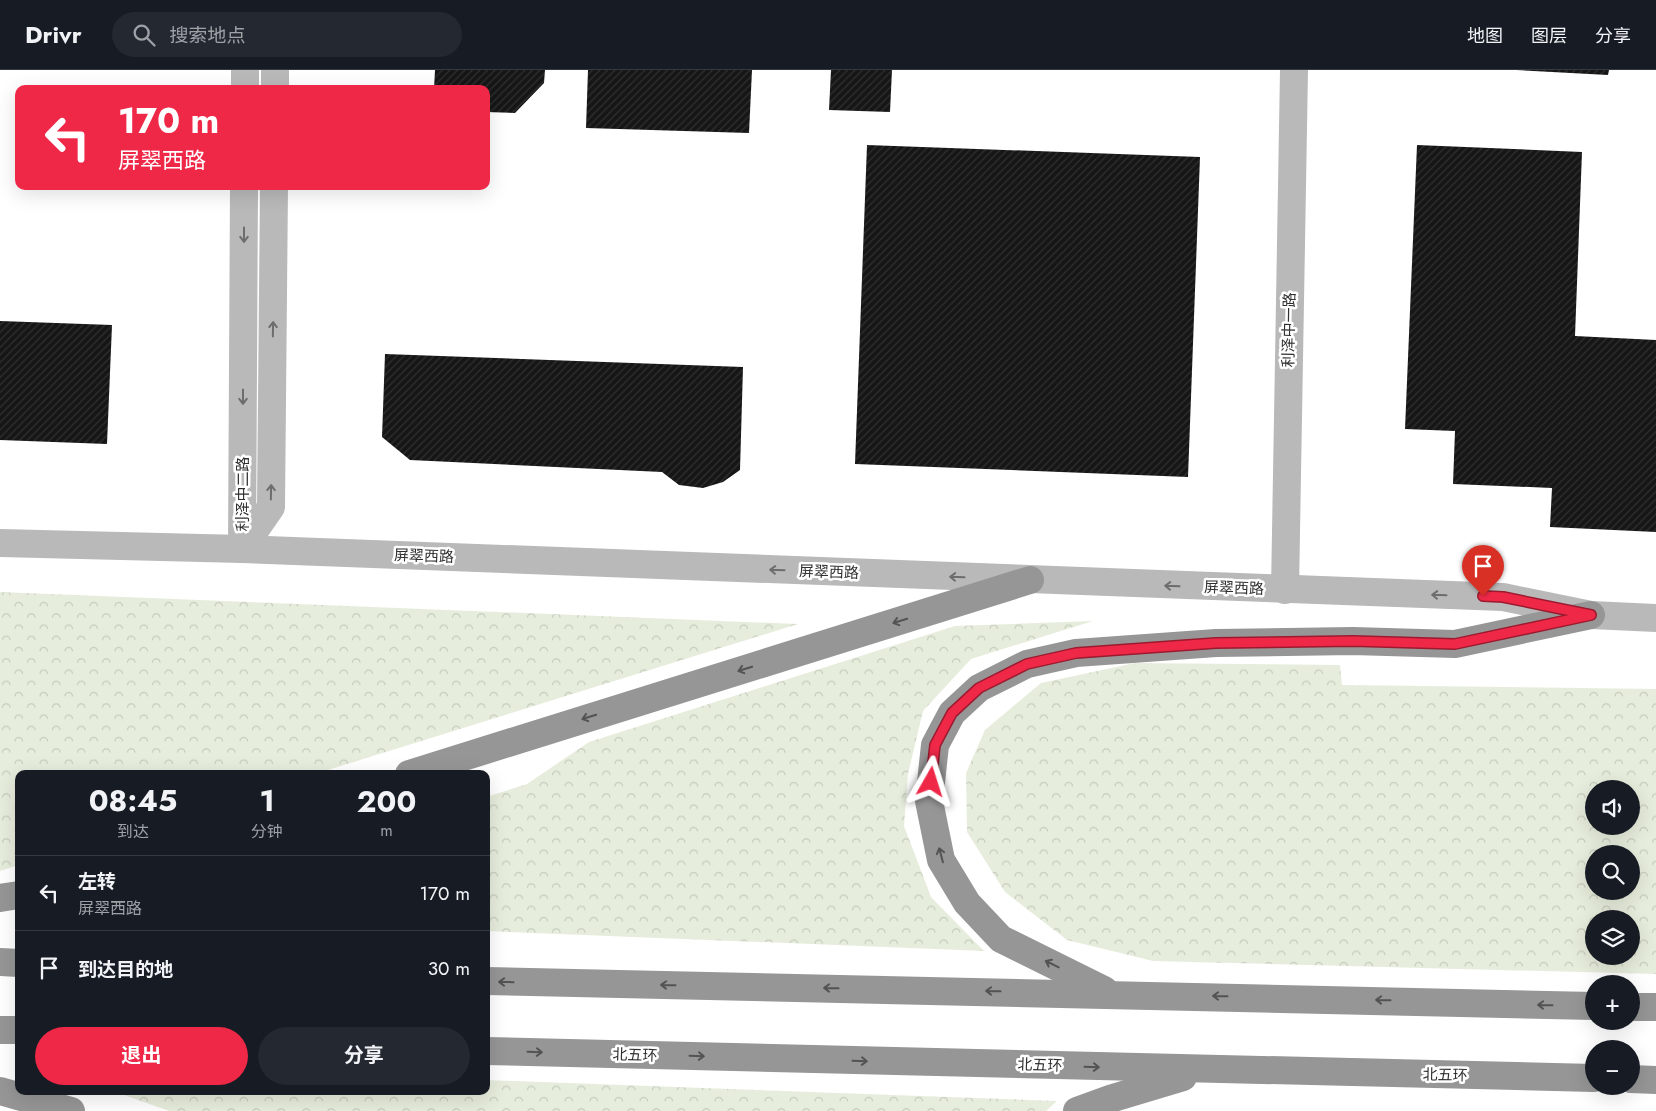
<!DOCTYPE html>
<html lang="zh">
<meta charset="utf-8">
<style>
:root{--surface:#171b24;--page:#242831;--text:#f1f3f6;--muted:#9ea1a6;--line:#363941;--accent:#f02848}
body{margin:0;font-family:Jost,"Noto Sans SC",sans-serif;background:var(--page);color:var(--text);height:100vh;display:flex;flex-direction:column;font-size:19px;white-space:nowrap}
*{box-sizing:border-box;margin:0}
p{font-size:16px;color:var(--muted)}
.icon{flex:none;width:28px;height:28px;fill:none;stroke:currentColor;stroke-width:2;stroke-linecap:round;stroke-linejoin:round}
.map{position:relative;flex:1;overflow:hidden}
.drawer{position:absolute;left:15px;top:700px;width:475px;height:325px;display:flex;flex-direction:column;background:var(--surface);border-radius:10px;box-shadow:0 5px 20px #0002}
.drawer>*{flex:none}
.top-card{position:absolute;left:15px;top:15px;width:475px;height:105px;border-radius:10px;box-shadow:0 5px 20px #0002;background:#f02848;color:#fff;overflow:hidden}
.fabs{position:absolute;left:1585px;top:710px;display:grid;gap:10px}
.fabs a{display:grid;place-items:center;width:55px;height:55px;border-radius:50%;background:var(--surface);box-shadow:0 5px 20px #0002;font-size:25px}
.pin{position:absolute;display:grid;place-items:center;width:42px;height:42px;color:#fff;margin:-51px -21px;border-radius:50% 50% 50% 0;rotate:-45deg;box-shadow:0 0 5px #0007}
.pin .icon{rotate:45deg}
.me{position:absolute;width:55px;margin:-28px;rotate:6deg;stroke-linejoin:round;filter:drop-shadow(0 0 4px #0008)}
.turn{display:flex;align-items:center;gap:18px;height:105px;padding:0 20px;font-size:22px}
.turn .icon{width:65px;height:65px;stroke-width:2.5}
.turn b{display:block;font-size:35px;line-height:42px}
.eta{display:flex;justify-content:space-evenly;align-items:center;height:85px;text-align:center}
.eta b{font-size:30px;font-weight:700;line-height:35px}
.button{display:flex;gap:10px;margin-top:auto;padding:10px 20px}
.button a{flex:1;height:58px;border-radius:30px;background:var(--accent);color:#fff;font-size:20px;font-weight:700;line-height:58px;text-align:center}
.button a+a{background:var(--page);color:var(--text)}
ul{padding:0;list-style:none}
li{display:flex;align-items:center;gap:15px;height:75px;padding:0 20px;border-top:1px solid var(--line)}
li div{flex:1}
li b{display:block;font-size:19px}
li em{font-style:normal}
header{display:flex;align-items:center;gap:30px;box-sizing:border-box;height:70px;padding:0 25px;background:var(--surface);border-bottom:1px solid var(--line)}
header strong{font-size:24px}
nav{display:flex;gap:28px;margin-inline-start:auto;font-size:18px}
.search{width:350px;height:45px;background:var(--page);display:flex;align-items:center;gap:12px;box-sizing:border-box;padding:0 18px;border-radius:28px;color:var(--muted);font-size:19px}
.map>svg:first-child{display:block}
.forest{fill:url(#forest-crowns);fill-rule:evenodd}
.building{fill:url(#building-hatch)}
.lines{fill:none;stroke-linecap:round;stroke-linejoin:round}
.secondary{stroke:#b9b9b9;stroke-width:28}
.highway{stroke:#969696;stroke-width:28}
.oneway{stroke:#6d6d6d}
.oneway2{stroke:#535353}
.route-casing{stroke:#9c1a2f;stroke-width:12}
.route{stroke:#f02848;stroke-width:9}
.labels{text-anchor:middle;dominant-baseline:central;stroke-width:5;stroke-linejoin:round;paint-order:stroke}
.street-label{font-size:15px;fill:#2f2f2f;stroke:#fff}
</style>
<header>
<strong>Drivr</strong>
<div class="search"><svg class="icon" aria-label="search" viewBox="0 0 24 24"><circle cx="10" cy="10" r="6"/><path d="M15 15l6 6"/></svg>搜索地点</div>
<nav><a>地图</a><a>图层</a><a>分享</a></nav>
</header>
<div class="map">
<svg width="1656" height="1041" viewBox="0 0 1656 1041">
<defs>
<pattern id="forest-crowns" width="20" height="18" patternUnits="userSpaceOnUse" patternTransform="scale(1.25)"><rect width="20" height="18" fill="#e7eddc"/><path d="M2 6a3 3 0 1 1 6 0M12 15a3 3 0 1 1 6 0" fill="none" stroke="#c6ccbd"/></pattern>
<pattern id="building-hatch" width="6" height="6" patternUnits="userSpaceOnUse" patternTransform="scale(1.25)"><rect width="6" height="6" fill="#161616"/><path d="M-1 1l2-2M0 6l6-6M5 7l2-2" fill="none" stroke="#303030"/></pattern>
</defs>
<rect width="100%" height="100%" fill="#fff"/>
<g class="forest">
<path d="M0,522L798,554L315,704H19V795L0,801Z"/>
<path d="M1093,551L971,589L923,641L908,704L904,756L931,827L984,881L486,861V727L527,714L589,672L955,556Z"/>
<path d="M1135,593L1340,595L1342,615L1656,619V904L1153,891L1067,870L1005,822L967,762L966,703L985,660L1041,613ZM1594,719H1631V756H1594ZM1594,784H1631V821H1594ZM1594,849H1631V886H1594Z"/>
<path d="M486,1010L1057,1031L1046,1041H169L113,1021H486Z"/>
</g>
<g class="building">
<path d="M435,0H545L544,13L515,43L486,42V19H434Z"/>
<path d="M588,0H752L749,63L586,58Z"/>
<path d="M831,0H892L890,42L829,40Z"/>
<path d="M1516,0H1609L1608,5Z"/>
<path d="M867,75L1200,87L1188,407L855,394Z"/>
<path d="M1417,75L1582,82L1575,266L1656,270V462L1550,457L1552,418L1453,414L1455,361L1405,359Z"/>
<path d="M0,251L112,255L107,374L0,370Z"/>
<path d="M385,284L743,297L740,400L723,412L703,418L679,415L662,402L410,390L382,367Z"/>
</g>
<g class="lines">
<g class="secondary">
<path d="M245,19V0"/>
<path d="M275,19V0"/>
<path d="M0,473L242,479L1503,527L1591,545L1656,548"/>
<path d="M242,479L271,437L274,116"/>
<path d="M242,479L244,116"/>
<path d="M1285,520L1294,0"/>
</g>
<g class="highway">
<path d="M409,704L1030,510"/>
<path d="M0,828L19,825"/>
<path d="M0,892L19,893"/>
<path d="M486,911L1594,936"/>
<path d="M1104,920L1001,869L967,833L941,790L929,731L935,675L952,643L979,618L1027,594L1076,583L1216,573L1353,571L1455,574L1591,545"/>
<path d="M1631,937H1656"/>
<path d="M0,960H19"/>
<path d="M486,981L1594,1008"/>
<path d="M1631,1009L1656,1010"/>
<path d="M0,1021L71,1041"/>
<path d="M1077,1041L1110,1029L1183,1007"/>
</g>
</g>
<defs><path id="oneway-shaft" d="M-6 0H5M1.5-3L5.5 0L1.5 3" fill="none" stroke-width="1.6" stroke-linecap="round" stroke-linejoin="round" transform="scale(1.25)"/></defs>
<g class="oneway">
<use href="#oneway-shaft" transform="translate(244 165) rotate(90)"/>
<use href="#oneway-shaft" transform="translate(273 259) rotate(-89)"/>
<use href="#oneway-shaft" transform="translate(243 327) rotate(90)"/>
<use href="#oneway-shaft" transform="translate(271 422) rotate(-89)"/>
<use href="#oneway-shaft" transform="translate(777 500) rotate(-178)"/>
<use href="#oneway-shaft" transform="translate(957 507) rotate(-178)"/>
<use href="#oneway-shaft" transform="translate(1172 516) rotate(-178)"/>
<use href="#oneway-shaft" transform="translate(1439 525) rotate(-178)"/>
</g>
<g class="oneway2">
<use href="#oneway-shaft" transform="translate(900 551) rotate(163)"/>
<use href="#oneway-shaft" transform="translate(745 599) rotate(163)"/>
<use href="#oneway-shaft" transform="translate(589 647) rotate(163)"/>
<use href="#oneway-shaft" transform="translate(941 785) rotate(-105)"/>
<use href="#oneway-shaft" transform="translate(1052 894) rotate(-154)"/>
<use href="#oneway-shaft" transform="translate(506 912) rotate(-179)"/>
<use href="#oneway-shaft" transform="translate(668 915) rotate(-179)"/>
<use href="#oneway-shaft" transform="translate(831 918) rotate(-179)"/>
<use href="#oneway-shaft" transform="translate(993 921) rotate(-179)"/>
<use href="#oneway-shaft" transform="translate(1220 926) rotate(-179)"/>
<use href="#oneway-shaft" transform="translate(1383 930) rotate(-179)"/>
<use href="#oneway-shaft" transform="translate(1545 935) rotate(-179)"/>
<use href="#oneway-shaft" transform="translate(535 982) rotate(2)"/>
<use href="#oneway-shaft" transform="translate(697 986) rotate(2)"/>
<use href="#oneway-shaft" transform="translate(860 991) rotate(2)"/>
<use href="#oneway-shaft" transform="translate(1092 997) rotate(2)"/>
</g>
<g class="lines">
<g class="route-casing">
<path id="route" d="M931,712L935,675L952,643L979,618L1027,594L1076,583L1216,573L1353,571L1455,574L1591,545L1503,527L1483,526"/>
</g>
<use href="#route" class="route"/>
</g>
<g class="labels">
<g class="street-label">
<text transform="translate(1289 260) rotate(-89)">利泽中一路</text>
<text transform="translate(243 424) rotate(-90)">利泽中二路</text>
<text transform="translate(424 486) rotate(2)">屏翠西路</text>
<text transform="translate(829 502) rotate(2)">屏翠西路</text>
<text transform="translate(1234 518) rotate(2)">屏翠西路</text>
<text transform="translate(635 985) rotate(2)">北五环</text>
<text transform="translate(1040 995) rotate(2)">北五环</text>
<text transform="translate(1445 1005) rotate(1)">北五环</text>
</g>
</g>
</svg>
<div class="fabs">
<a><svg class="icon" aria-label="sound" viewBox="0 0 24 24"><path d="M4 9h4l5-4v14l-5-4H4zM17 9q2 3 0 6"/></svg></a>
<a><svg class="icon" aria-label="search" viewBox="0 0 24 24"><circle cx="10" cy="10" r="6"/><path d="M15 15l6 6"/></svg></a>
<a><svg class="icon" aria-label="layers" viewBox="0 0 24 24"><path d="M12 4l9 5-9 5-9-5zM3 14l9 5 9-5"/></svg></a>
<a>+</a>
<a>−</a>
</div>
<div class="pin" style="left:1483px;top:526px;background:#d93025"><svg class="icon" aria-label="arrive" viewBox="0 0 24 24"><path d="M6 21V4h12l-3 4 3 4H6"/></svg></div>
<svg class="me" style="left:931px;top:712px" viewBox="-20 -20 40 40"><path d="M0-17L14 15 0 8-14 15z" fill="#f02848" stroke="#fff" stroke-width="4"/></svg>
<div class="top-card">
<div class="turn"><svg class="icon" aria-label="left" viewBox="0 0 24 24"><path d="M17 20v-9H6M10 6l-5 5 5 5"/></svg><div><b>170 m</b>屏翠西路</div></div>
</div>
<section class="drawer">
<div class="eta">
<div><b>08:45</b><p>到达</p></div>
<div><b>1</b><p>分钟</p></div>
<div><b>200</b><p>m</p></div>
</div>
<ul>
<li><svg class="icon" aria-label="left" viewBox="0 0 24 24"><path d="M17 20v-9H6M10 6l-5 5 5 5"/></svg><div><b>左转</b><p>屏翠西路</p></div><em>170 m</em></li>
<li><svg class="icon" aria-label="arrive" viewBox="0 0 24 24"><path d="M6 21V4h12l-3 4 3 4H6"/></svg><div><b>到达目的地</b></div><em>30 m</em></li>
</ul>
<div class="button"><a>退出</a><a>分享</a></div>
</section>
</div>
